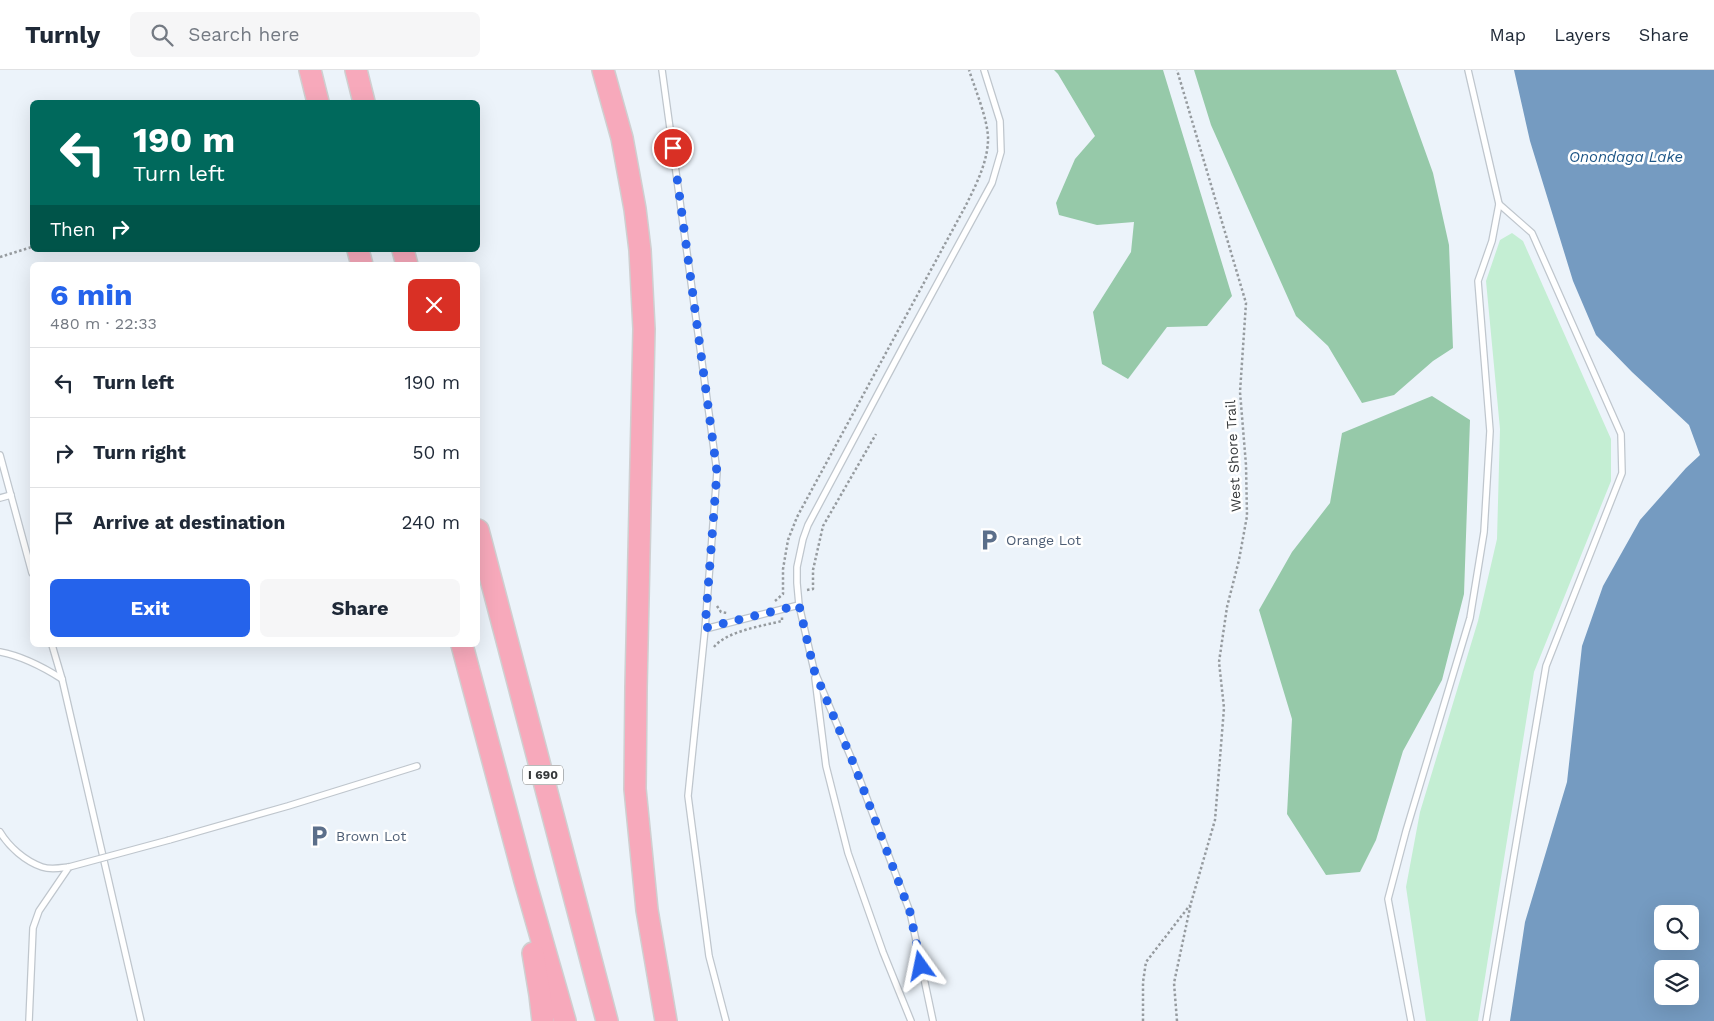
<!DOCTYPE html>
<meta charset="utf-8">
<style>
:root{--surface:#fff;--page:#f6f6f7;--text:#1f2937;--muted:#747a83;--line:#e0e1e3;--accent:#2563eb}
body{margin:0;font-family:"Work Sans",sans-serif;background:var(--page);color:var(--text);height:100vh;display:flex;flex-direction:column;font-size:19px;white-space:nowrap}
*{box-sizing:border-box;margin:0}
p{font-size:16px;color:var(--muted)}
.icon{flex:none;width:28px;height:28px;fill:none;stroke:currentColor;stroke-width:2;stroke-linecap:round;stroke-linejoin:round}
.map{position:relative;flex:1;overflow:hidden}
.panel{position:absolute;left:30px;top:192px;width:450px;height:385px;display:flex;flex-direction:column;background:var(--surface);border-radius:8px;box-shadow:0 5px 20px #0002}
.panel>*{flex:none}
.banner{position:absolute;left:30px;top:30px;width:450px;height:152px;border-radius:8px;box-shadow:0 5px 20px #0002;background:#00695c;color:#fff;overflow:hidden}
.controls{position:absolute;left:1654px;top:835px;display:grid;gap:10px}
.controls a{display:grid;place-items:center;width:45px;height:45px;border-radius:8px;background:var(--surface);box-shadow:0 5px 20px #0002;font-size:25px}
.pin{position:absolute;display:grid;place-items:center;width:42px;height:42px;color:#fff;margin:-21px;border:2px solid #fff;border-radius:50%;box-shadow:0 1px 5px #0007}
.me{position:absolute;width:55px;margin:-28px;rotate:348deg;stroke-linejoin:round;filter:drop-shadow(0 0 4px #0008)}
.turn{display:flex;align-items:center;gap:18px;height:105px;padding:0 20px;font-size:22px}
.turn .icon{width:65px;height:65px;stroke-width:2.5}
.turn b{display:block;font-size:35px;line-height:42px}
.then{display:flex;align-items:center;height:48px;padding:0 20px;background:#0003;gap:10px;font-size:19px}
.round{display:grid;place-items:center;flex:none;width:52px;height:52px;border-radius:8px;background:var(--page)}
.head{display:flex;align-items:center;justify-content:space-between;height:85px;padding:0 20px}
h1{font-size:30px;font-weight:700;line-height:38px;color:var(--accent)}
.cta{display:flex;gap:10px;margin-top:auto;padding:10px 20px}
.cta a{flex:1;height:58px;border-radius:8px;background:var(--accent);color:#fff;font-size:20px;font-weight:700;line-height:58px;text-align:center}
.cta a+a{background:var(--page);color:var(--text)}
ul{padding:0;list-style:none}
li{display:flex;align-items:center;gap:15px;height:70px;padding:0 20px;border-top:1px solid var(--line)}
li div{flex:1}
li b{display:block;font-size:19px}
li em{font-style:normal}
header{display:flex;align-items:center;gap:30px;box-sizing:border-box;height:70px;padding:0 25px;background:var(--surface);border-bottom:1px solid var(--line)}
header strong{font-size:24px}
nav{display:flex;gap:28px;margin-inline-start:auto;font-size:18px}
.search{width:350px;height:45px;background:var(--page);display:flex;align-items:center;gap:12px;box-sizing:border-box;padding:0 18px;border-radius:8px;color:var(--muted);font-size:19px}
.map>svg:first-child{display:block}
.green{fill:#c4eed3}
.forest{fill:#96c9a9}
.water{fill:#759bc1;fill-rule:evenodd}
.lines{fill:none;stroke-linecap:round;stroke-linejoin:round}
.service-casing{stroke:#bfc6cd;stroke-width:8}
.motorway-casing{stroke:#cfcfd0;stroke-width:24}
.path{stroke:#969b9f;stroke-width:2.5;stroke-dasharray:2.5 2.5;stroke-linecap:butt}
.service{stroke:#fff;stroke-width:5.5}
.motorway{stroke:#f7a9bb;stroke-width:21}
.service-bridge-casing{stroke:#bfc6cd;stroke-width:8;stroke-linecap:butt}
.service-bridge{stroke:#fff;stroke-width:5.5}
.route{stroke:#2563eb;stroke-width:9;stroke-dasharray:0 16.2}
.labels{text-anchor:middle;dominant-baseline:central;stroke-width:5;stroke-linejoin:round;paint-order:stroke}
.shield{fill:#fff;stroke:#727475;stroke-width:1}
.shield-label{font-size:12px;font-weight:bold;fill:#35383a}
.street-label{font-size:14px;fill:#35383a;stroke:#fff}
.service-label{font-size:14px;fill:#4e5e75;stroke:#fff;text-anchor:start}
.water-label{font-size:15px;font-style:italic;fill:#1d5687;stroke:#fff}
</style>
<header>
<strong>Turnly</strong>
<div class="search"><svg class="icon" aria-label="search" viewBox="0 0 24 24"><circle cx="10" cy="10" r="6"/><path d="M15 15l6 6"/></svg>Search here</div>
<nav><a>Map</a><a>Layers</a><a>Share</a></nav>
</header>
<div class="map">
<svg width="1714" height="951" viewBox="0 0 1714 951">
<rect width="100%" height="100%" fill="#ecf3fa"/>
<path class="green" d="M1512,163L1523,171L1611,369V411L1534,602L1478,951H1426L1406,817L1420,742L1478,551L1497,469L1500,359L1486,211L1500,170Z"/>
<g class="forest">
<path d="M1054,0H1163L1232,226L1207,256L1167,257L1128,309L1102,294L1093,242L1131,182L1134,152L1097,155L1059,145L1056,133L1075,89L1095,66L1058,4Z"/>
<path d="M1194,0H1396L1433,103L1449,175L1453,278L1433,291L1394,325L1362,333L1328,276L1296,246L1211,55Z"/>
<path d="M1432,326L1470,350L1464,524L1442,610L1403,681L1376,770L1360,802L1326,805L1287,744L1292,649L1259,540L1292,482L1330,433L1342,363Z"/>
</g>
<path class="water" d="M1514,0H1714V951H1510L1525,852L1567,712L1582,576L1603,516L1640,450L1686,398L1700,385L1689,355L1632,302L1596,265L1573,211L1530,71ZM1662,844H1690V871H1662ZM1662,899H1690V926H1662Z"/>
<g class="lines">
<g class="service-casing">
<g id="service">
<path d="M662,0L717,402L705,559L688,726L709,886L726,951"/>
<path d="M1468,0L1499,134L1532,163L1621,364L1622,403L1546,596L1486,951"/>
<path d="M0,385L32,503"/>
<path d="M0,428L11,425"/>
<path d="M705,559L799,535"/>
<path d="M52,575L62,609L141,951"/>
<path d="M0,582C22,586 43,597 62,609"/>
<path d="M815,608L826,696L848,783L883,882L911,951"/>
<path d="M0,762C9,777 25,791 42,797C51,800 60,798 69,797"/>
<path d="M169,770L288,736L417,696"/>
<path d="M29,951L33,858L39,841L69,797"/>
<path d="M933,951L910,842L855,697L814,600L799,535L797,513V497L803,469L808,455L905,273L992,113L1001,82L1000,51L984,0"/>
<path d="M1411,951L1388,829L1406,761L1470,548L1484,462L1490,361L1478,211L1492,171L1499,134"/>
</g>
</g>
<g class="motorway-casing">
<g id="motorway">
<path d="M310,0L318,32"/>
<path d="M356,0L364,32"/>
<path d="M603,0L622,68L635,139L640,180L644,259L636,618L635,719L647,840L666,951"/>
<path d="M358,180L362,195"/>
<path d="M403,180L407,195"/>
<path d="M478,460L607,951"/>
<path d="M462,575L525,811L565,951"/>
<path d="M533,883L540,925L543,951"/>
</g>
</g>
<g class="path">
<path d="M0,187L32,177"/>
<path d="M807,520L813,519V500L823,456L876,364"/>
<path d="M775,531L783,524V499L788,470L797,447L965,137C975,117 987,94 988,71C989,52 975,19 969,0"/>
<path d="M717,536L721,542L727,543"/>
<path d="M714,577C727,561 762,556 782,551V547"/>
<path d="M1143,951V912L1146,892L1190,835"/>
<path d="M1177,951L1174,913L1191,833L1215,750L1224,638L1219,592L1227,537L1239,490L1247,446L1246,395L1240,322L1246,233L1177,0"/>
</g>
<use href="#service" class="service"/>
<use href="#motorway" class="motorway"/>
<g class="service-bridge-casing">
<path id="service-bridge" d="M69,797L169,770"/>
</g>
<use href="#service-bridge" class="service-bridge"/>
</g>
<g class="lines">
<path class="route" d="M673,78L717,402L705,558L799,535L814,600L855,697L910,842L921,896"/>
</g>
<defs>
<g id="parking-bare" transform="scale(1.725)"><path d="M-3.5-5.5H1a3.5 3.5 0 0 1 0 7H-1V5.5H-3.5ZM-1-3.4V-.6H.8a1.4 1.4 0 0 0 0-2.8Z" fill="#5c6f8a" stroke="#fff" stroke-width="2.5" paint-order="stroke"/></g>
</defs>
<g fill-rule="evenodd">
<use href="#parking-bare" x="989" y="470"/>
<use href="#parking-bare" x="319" y="766"/>
</g>
<g class="labels">
<rect class="shield" x="523" y="695.5" width="40" height="19" rx="4"/>
<g class="shield-label">
<text x="543" y="705">I 690</text>
</g>
<g class="street-label">
<text transform="translate(1233 386) rotate(-93)">West Shore Trail</text>
</g>
<g class="service-label">
<text x="1006" y="470">Orange Lot</text>
<text x="336" y="766">Brown Lot</text>
</g>
<g class="water-label">
<text x="1626" y="87">Onondaga Lake</text>
</g>
</g>
</svg>
<div class="controls">
<a><svg class="icon" aria-label="search" viewBox="0 0 24 24"><circle cx="10" cy="10" r="6"/><path d="M15 15l6 6"/></svg></a>
<a><svg class="icon" aria-label="layers" viewBox="0 0 24 24"><path d="M12 4l9 5-9 5-9-5zM3 14l9 5 9-5"/></svg></a>
</div>
<div class="pin" style="left:673px;top:78px;background:#d93025"><svg class="icon" aria-label="arrive" viewBox="0 0 24 24"><path d="M6 21V4h12l-3 4 3 4H6"/></svg></div>
<svg class="me" style="left:921px;top:896px" viewBox="-20 -20 40 40"><path d="M0-17L14 15 0 8-14 15z" fill="#2563eb" stroke="#fff" stroke-width="4"/></svg>
<div class="banner">
<div class="turn"><svg class="icon" aria-label="left" viewBox="0 0 24 24"><path d="M17 20v-9H6M10 6l-5 5 5 5"/></svg><div><b>190 m</b>Turn left</div></div>
<div class="then">Then<svg class="icon" aria-label="right" viewBox="0 0 24 24"><path d="M7 20v-9h11M14 6l5 5-5 5"/></svg></div>
</div>
<section class="panel">
<div class="head"><div><h1>6 min</h1><p>480 m · 22:33</p></div><a class="round" style="background:#d93025;color:#fff"><svg class="icon" aria-label="close" viewBox="0 0 24 24"><path d="M6 6l12 12M18 6L6 18"/></svg></a></div>
<ul>
<li><svg class="icon" aria-label="left" viewBox="0 0 24 24"><path d="M17 20v-9H6M10 6l-5 5 5 5"/></svg><div><b>Turn left</b></div><em>190 m</em></li>
<li><svg class="icon" aria-label="right" viewBox="0 0 24 24"><path d="M7 20v-9h11M14 6l5 5-5 5"/></svg><div><b>Turn right</b></div><em>50 m</em></li>
<li><svg class="icon" aria-label="arrive" viewBox="0 0 24 24"><path d="M6 21V4h12l-3 4 3 4H6"/></svg><div><b>Arrive at destination</b></div><em>240 m</em></li>
</ul>
<div class="cta"><a>Exit</a><a>Share</a></div>
</section>
</div>
